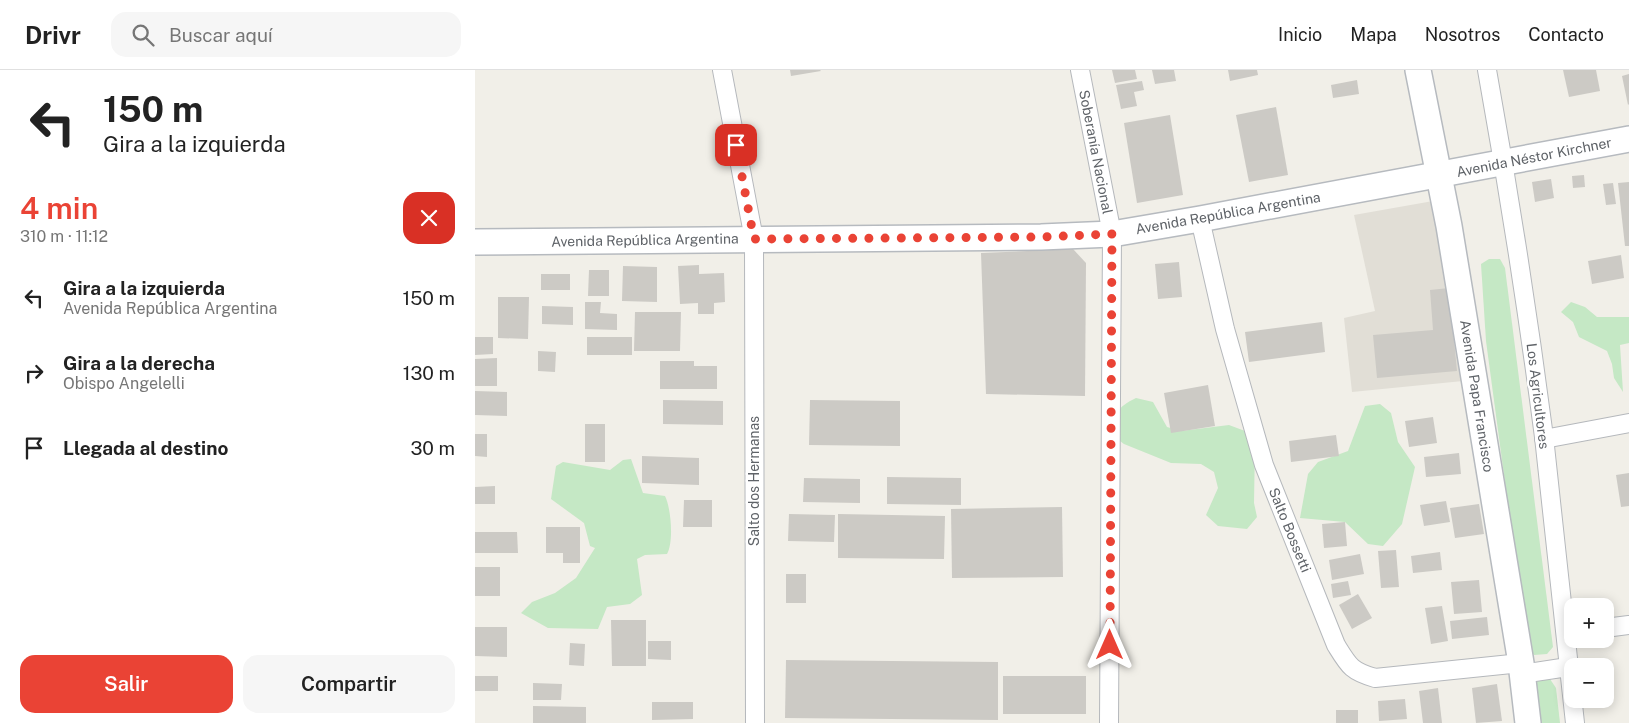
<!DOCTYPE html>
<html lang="es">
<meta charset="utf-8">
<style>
:root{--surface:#fff;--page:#f6f6f6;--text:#222;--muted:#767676;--line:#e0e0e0;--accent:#ea4335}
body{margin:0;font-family:"Public Sans",sans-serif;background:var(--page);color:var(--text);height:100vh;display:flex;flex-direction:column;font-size:19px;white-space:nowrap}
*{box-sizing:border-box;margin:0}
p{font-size:16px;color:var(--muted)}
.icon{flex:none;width:28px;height:28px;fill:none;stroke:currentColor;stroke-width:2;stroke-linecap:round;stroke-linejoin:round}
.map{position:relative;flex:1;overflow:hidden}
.drawer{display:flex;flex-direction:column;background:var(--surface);width:475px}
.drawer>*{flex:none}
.guide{background:#fff;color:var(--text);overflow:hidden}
.tools{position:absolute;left:1089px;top:528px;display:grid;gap:10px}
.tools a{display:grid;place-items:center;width:50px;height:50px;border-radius:10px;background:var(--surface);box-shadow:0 2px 12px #0003;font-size:25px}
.pin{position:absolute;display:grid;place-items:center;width:42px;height:42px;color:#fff;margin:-21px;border-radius:10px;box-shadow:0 2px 8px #0006}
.me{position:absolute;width:55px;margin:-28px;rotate:0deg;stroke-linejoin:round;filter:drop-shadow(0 0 4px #0008)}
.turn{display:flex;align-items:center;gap:18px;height:105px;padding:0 20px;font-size:22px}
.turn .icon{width:65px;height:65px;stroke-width:2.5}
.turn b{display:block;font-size:35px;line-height:42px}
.round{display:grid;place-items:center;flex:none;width:52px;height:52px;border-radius:15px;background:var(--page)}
.summary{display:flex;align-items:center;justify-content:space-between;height:85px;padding:0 20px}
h1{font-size:30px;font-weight:600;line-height:38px;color:var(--accent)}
.action{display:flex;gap:10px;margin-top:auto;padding:10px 20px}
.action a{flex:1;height:58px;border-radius:15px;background:var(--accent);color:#fff;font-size:20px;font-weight:600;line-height:58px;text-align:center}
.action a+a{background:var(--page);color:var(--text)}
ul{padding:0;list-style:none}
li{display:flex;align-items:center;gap:15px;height:75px;padding:0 20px}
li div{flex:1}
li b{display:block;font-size:19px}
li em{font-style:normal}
header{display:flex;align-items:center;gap:30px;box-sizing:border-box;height:70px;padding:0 25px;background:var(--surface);border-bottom:1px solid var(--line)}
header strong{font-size:24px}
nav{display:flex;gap:28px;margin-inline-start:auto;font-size:18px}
.search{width:350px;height:45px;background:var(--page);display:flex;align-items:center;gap:12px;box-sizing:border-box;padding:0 18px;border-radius:15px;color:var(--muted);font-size:19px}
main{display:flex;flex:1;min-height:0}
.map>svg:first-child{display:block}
.education{fill:#e1ded6}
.green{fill:#c5e8c5}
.building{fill:#cccac5}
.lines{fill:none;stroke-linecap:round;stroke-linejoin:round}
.street-casing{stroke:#b5b8bc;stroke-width:20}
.secondary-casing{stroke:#b6babf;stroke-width:28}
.street{stroke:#fff;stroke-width:18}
.secondary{stroke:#fff;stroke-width:25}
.route{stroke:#ea4335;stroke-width:9;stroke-dasharray:0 16.2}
.labels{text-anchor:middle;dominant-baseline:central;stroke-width:4.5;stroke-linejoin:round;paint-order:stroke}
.street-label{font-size:14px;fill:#5f6368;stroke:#fff}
</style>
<header>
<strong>Drivr</strong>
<div class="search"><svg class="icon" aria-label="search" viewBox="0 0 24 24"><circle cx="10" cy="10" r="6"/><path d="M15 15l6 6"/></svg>Buscar aquí</div>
<nav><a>Inicio</a><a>Mapa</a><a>Nosotros</a><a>Contacto</a></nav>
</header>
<main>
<section class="drawer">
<div class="guide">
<div class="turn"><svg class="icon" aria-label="left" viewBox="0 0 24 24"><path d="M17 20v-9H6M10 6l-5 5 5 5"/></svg><div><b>150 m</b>Gira a la izquierda</div></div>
</div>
<div class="summary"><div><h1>4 min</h1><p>310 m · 11:12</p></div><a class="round" style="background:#d93025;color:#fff"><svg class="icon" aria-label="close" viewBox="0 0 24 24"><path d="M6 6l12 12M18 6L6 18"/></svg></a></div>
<ul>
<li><svg class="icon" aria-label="left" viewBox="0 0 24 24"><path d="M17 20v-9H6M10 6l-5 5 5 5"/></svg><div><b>Gira a la izquierda</b><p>Avenida República Argentina</p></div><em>150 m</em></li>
<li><svg class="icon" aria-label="right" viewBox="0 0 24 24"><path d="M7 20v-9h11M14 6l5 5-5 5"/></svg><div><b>Gira a la derecha</b><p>Obispo Angelelli</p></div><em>130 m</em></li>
<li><svg class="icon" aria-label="arrive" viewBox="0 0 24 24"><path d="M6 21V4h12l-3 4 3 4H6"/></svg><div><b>Llegada al destino</b></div><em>30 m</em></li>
</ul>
<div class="action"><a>Salir</a><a>Compartir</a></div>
</section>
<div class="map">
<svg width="1154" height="653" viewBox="0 0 1154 653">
<rect width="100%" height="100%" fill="#f1efe8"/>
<path class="education" d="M958,131L988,311L877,322L869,248L900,241L879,145Z"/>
<g class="green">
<path d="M1014,189H1025L1030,198L1078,577L1072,584L1059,585L1052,576L1011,271L1006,194Z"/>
<path d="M1096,232L1110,237L1122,247H1154V273L1145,275L1148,322L1139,308L1137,294L1132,281L1104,267L1098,252L1086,242Z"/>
<path d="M661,328L678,332L692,357L706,361L754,355L770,361L780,373L779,433L782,447L772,459L743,456L731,445L743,418L739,402L726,394L696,393L649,374L637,365C639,344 642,337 661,328Z"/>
<path d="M905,334L916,343L923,372L940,397L927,454L908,476L893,474L870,452L825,448L833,404L843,392L873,381L890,336Z"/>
<path d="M156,389L168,423L190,426C196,438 199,472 192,484L170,485L162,489L167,525L155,534L132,537L123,559L73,558L46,543L57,532L80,523L101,508L120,478L115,476L109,453L76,429L81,396L88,392L135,400L148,390Z"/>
<path d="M1065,608L1075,609L1081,618L1085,653H1062L1058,617Z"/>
</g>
<g class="building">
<path d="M315,0H345L346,1L316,6Z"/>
<path d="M637,0H660L662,9L640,13Z"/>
<path d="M677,0H699L701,11L680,14Z"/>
<path d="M753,0H782L783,5L755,11Z"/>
<path d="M1088,0H1121L1125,21L1094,27Z"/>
<path d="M1154,4V34L1153,35L1147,6Z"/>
<path d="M882,10L884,24L858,28L856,15Z"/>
<path d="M667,11L669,20L659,22L662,36L646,39L641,15Z"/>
<path d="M801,37L813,105L774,112L761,45Z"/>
<path d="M695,45L708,125L662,133L649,53Z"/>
<path d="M1109,105L1110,117L1098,118L1097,106Z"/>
<path d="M1076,109L1079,128L1060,132L1057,112Z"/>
<path d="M1154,112V176H1150L1143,113Z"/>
<path d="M1138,113L1141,134L1131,135L1128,114Z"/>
<path d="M598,179L611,193L610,326L511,324L506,183Z"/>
<path d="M1146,185L1149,208L1117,214L1113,191Z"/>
<path d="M704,192L707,227L683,229L680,194Z"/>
<path d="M224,195V204L249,203L250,232L239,233V244H223V233L205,234L203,196Z"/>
<path d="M148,196L182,197V232L147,231Z"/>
<path d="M114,200H134V226H113Z"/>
<rect x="66" y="204" width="29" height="16"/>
<path d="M974,218L982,301L902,308L898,265L958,260L955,220Z"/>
<path d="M23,227H54L53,269L23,268Z"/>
<path d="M110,232H126L125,243L142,244V260L110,259Z"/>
<path d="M67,236L98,237V255L67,254Z"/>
<path d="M160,242H206L205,281H159Z"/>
<path d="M847,252L850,282L774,292L770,262Z"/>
<path d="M0,267H18V284L0,285Z"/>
<rect x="112" y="267" width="45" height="18"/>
<path d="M63,281L81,282L80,302L63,301Z"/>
<path d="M22,288V316H0V289Z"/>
<path d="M185,291H219V296H242V319H185Z"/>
<path d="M733,315L740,356L696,363L689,323Z"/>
<path d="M0,321L32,322V346L0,345Z"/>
<path d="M188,330L248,331V355L188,354Z"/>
<path d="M335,330L425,331V376L334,375Z"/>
<path d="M958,347L962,373L934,377L930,351Z"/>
<rect x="110" y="354" width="20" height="38"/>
<path d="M0,364H12V387L0,386Z"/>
<path d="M861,365L864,386L816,392L814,371Z"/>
<path d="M984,383L986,404L951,407L949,387Z"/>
<path d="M167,386L224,388V415L167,413Z"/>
<path d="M1154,403V436L1146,437L1141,405Z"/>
<path d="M412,407L486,408V435L412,434Z"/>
<path d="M329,408L385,409V433L328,432Z"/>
<path d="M20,416V434H0V417Z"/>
<path d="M209,430H237V457H208Z"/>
<path d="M971,431L975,452L949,456L945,435Z"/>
<path d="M1004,434L1009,464L980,468L975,438Z"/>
<path d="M587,437L588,507L477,508L476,439Z"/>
<path d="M314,444L360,445L359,472L313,471Z"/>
<path d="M363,444L470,446L469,489L363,488Z"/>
<path d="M870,452L872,476L849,478L847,454Z"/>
<path d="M71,457H105V493H88V483H71Z"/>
<path d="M0,462H42L43,483H0Z"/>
<path d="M921,480L924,517L906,518L903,481Z"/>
<path d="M965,482L967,500L938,503L936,486Z"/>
<path d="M885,484L889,504L857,510L854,490Z"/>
<rect x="0" y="497" width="25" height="29"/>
<rect x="311" y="504" width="20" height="29"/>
<path d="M1004,510L1007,542L979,544L976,512Z"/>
<path d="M873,511L876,525L858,528L856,514Z"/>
<path d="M883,524L897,548L877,559L864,535Z"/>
<path d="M967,536L973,571L956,574L950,538Z"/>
<path d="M1012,547L1014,565L977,569L975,551Z"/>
<path d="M136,550H171V596H137Z"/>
<path d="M0,557H32V587L0,586Z"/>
<path d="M173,571H196V590L173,589Z"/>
<path d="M95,573L110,574L109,596L94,595Z"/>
<path d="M311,590L523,592V650L310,648Z"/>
<rect x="0" y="606" width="23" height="15"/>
<rect x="528" y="606" width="83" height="38"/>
<path d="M58,613L87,614L86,630H58Z"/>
<path d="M1022,614L1027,651L1001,653L997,618Z"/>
<path d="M963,618L967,653H948L944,621Z"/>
<path d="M930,629L932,649L904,651L903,631Z"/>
<path d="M177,632H218V649L177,650Z"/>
<path d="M58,636L111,637V653H58Z"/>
<rect x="861" y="640" width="22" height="13"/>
</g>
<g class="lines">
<g class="street-casing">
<g id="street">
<path d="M247,0L279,169L280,653"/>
<path d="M605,0L637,164L634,653"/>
<path d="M1012,0C1034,122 1053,244 1069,367C1080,462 1089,558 1100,653"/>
<path d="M725,149L750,259L789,395L861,575C874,596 876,601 900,608L1046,593"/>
<path d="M1069,369L1154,353"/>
<path d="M1130,558L1154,555"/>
<path d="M1047,604L1093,597"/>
</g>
</g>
<g class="secondary-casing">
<g id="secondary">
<path d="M943,0L974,156L1046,593L1053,653"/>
<path d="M0,172L566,167L637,164L725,149L1154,69"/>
</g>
</g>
<use href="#street" class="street"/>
<use href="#secondary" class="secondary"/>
</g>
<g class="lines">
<path class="route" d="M261,75L279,169L566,167L637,164L635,575"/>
</g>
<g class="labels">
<g class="street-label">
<text transform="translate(621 82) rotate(79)">Soberanía Nacional</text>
<text transform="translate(1059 87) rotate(-11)">Avenida Néstor Kirchner</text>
<text transform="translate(753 143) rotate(-10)">Avenida República Argentina</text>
<text transform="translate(170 170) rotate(-1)">Avenida República Argentina</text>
<text transform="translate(1002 326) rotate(81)">Avenida Papa Francisco</text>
<text transform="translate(1063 326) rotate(83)">Los Agricultores</text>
<text transform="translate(279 411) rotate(-90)">Salto dos Hermanas</text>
<text transform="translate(815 460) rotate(68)">Salto Bossetti</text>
</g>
</g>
</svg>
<div class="tools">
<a>+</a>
<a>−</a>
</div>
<div class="pin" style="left:261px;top:75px;background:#d93025"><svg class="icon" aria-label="arrive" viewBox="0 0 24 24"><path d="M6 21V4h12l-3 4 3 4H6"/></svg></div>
<svg class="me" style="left:635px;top:575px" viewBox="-20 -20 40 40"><path d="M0-17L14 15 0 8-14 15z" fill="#ea4335" stroke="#fff" stroke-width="4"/></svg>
</div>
</main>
